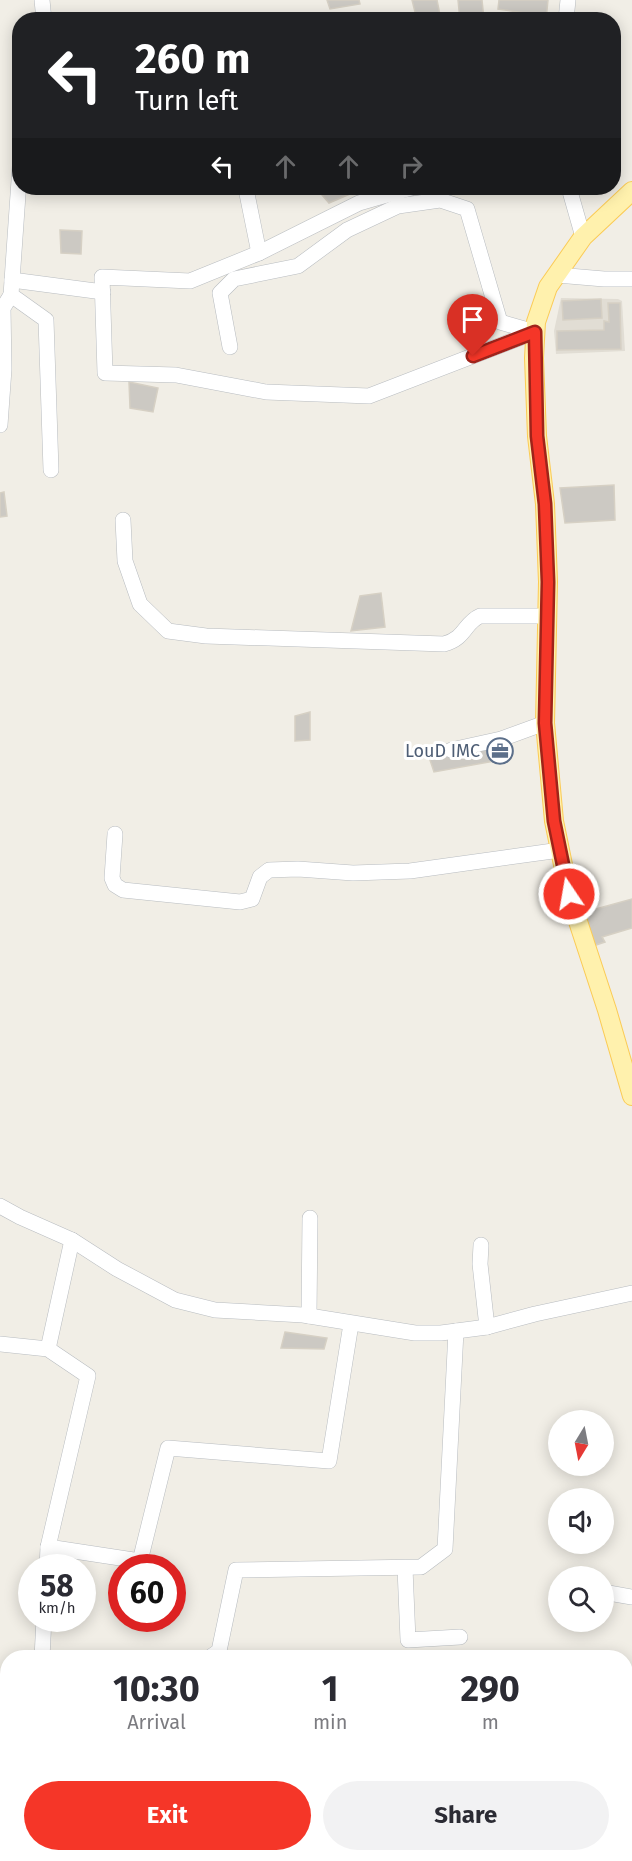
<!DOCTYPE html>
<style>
:root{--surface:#fff;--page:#f2f2f3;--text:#2b2b33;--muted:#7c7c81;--accent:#f53628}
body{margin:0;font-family:"Fira Sans",sans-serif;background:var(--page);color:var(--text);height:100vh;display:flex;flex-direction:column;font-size:22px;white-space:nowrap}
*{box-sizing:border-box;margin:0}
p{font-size:20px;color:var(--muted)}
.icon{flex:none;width:33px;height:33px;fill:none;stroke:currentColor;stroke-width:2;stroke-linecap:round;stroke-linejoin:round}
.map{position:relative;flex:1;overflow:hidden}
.drawer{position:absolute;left:0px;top:1650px;width:633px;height:212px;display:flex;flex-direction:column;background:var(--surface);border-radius:24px 24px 0 0;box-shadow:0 3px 15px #0003}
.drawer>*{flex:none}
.hud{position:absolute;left:12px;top:12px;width:609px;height:183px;border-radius:24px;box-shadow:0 3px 15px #0003;background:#202124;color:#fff;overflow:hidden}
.needle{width:39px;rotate:190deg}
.buttons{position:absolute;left:548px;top:1410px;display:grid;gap:12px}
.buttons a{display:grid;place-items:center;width:66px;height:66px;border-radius:50%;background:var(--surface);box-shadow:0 3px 15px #0003;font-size:30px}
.speed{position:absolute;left:18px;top:1554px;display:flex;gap:12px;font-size:30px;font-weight:700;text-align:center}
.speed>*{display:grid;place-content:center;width:78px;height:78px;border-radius:50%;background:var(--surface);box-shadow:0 3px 15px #0003;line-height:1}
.speed small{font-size:15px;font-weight:400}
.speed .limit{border:9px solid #d22;background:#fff;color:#111}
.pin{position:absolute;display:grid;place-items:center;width:51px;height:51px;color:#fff;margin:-62px -26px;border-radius:50% 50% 50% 0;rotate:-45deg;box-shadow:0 0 6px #0007}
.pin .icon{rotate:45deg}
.me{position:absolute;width:66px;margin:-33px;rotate:348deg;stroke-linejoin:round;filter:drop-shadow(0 0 4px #0008)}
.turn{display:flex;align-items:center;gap:21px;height:126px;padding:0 24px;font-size:27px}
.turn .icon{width:78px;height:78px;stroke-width:2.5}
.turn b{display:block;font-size:42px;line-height:51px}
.lanes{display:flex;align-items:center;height:57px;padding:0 24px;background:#0003;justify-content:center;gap:30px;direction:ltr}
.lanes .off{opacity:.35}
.eta{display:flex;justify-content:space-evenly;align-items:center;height:102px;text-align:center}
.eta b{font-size:36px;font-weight:700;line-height:42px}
.primary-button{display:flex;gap:12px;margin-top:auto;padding:12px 24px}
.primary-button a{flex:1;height:69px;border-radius:36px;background:var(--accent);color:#fff;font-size:24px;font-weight:700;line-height:69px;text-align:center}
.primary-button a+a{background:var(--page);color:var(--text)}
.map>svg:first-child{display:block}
.education{fill:#e1ddd4}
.building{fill:#ccc9c3;stroke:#d6d0c4;stroke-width:1.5}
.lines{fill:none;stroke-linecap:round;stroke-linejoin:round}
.minor-casing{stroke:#b8bcc0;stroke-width:16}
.major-casing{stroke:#fbcb55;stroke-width:20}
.minor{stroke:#fff;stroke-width:15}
.major{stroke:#fff1ad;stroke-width:18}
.route-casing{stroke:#9f231a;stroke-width:15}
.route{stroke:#f53628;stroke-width:10}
.labels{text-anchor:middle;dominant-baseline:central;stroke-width:6;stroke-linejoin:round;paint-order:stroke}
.service-label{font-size:18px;fill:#4e5e75;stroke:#fff;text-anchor:end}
</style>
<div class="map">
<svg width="632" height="1861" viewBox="0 0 632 1861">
<rect width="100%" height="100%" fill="#f1eee6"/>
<path class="education" d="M561,298L618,299L622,301L625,351L556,354L554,331Z"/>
<g class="building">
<path d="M327,0H359L360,4L330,9Z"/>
<path d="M412,0H437L440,15L429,20H417Z"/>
<path d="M458,0H482L484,20H460Z"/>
<path d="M499,0H548L546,20H523L524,13L498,9Z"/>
<path d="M316,188H354L357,191L329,203Z"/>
<path d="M60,230L82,231L81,254L61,253Z"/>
<path d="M601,299L602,318L563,320L562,301Z"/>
<path d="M608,303H620L621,349L557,350V331L604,330V321L609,322Z"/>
<path d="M129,382L158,388L153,412L130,408Z"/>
<path d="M614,485L615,520L565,523L560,488Z"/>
<path d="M4,492L7,516L0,517V493Z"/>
<path d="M381,593L385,627L351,631L360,596Z"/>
<path d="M310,712V740L295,741V716Z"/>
<path d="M506,738L511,758L434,772L429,757Z"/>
<path d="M632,899V928L602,937L605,942L593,946L581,913Z"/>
<path d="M285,1332L327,1338L324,1349L281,1348Z"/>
</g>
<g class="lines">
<g class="minor-casing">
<g id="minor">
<path d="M42,0L44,20"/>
<path d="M566,20L568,0"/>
<path d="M20,166L11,295L46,320L51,470"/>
<path d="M411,188L359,203L259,253L190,281L102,277L105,373L176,375L266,392L369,396L535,332"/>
<path d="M569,188L583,237"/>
<path d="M246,189L259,253"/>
<path d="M557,275L604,279H632"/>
<path d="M12,280L103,292"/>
<path d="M230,347L220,293L234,279L298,266L347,230L398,206L440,200L467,209L500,322L535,332"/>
<path d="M0,425L4,369L3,308L11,295"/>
<path d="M123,520L125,561L140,604L168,631L206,636L444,644C466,638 464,623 480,616H547"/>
<path d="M451,750L501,739L545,723"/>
<path d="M115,834L112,878L115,885L123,890L240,902L252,899L260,877L269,870L298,869L353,873L410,871L560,850"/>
<path d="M0,1206L20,1217L72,1240L117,1269L175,1300L215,1310L303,1315L415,1333H441L487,1327L535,1314L632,1293"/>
<path d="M481,1245L480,1264L487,1327"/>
<path d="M309,1316L310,1218"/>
<path d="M0,1344L48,1349L88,1376L48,1547L140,1561L168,1448L329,1461L351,1324"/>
<path d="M48,1349L72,1240"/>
<path d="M47,1568L48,1547"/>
<path d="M405,1568L408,1640L460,1637"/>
<path d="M603,1592L632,1597"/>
<path d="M42,1658L44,1618"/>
<path d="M209,1658L219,1651L236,1570L421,1567L445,1549L456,1331"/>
<path d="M0,1698H8"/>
<path d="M92,1854L146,1861"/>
<path d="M207,1861L218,1854"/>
<path d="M345,1861L365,1857L399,1854"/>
</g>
</g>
<g class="major-casing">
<g id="major">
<path d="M632,191L583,237L548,287L536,322L534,358L537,436L545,504L548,582L545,723L554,821L569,894L607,1010L632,1096"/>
<path d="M626,1722L632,1706"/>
<path d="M568,1861L571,1854"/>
</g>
</g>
<use href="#minor" class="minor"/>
<use href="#major" class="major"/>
</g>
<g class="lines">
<g class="route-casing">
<path id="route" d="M473,356L535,332L537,436L545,504L548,582L545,723L554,821L569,894"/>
</g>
<use href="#route" class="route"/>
</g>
<defs>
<g id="office-ring" transform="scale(1.35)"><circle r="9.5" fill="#fff" stroke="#5c6f8a" stroke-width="1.5"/><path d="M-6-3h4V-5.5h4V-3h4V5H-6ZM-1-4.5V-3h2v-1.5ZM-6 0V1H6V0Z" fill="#5c6f8a"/></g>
</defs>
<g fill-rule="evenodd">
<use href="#office-ring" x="500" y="751"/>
</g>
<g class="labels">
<g class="service-label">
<text x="480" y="751">LouD IMC</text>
</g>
</g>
</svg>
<div class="buttons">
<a><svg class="needle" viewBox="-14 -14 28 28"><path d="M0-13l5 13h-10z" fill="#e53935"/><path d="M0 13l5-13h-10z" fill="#7c7c81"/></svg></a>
<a><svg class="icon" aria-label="sound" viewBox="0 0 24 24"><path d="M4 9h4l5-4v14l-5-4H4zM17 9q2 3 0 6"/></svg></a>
<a><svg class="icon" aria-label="search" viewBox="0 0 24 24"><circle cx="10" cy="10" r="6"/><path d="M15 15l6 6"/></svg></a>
</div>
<div class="speed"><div>58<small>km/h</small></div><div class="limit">60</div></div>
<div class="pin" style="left:473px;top:356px;background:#d93025"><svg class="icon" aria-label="arrive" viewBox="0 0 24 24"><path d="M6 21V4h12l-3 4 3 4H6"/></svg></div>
<svg class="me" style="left:569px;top:894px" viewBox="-20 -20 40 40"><circle r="17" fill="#f53628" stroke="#fff" stroke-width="3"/><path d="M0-11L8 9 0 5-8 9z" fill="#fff"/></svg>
<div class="hud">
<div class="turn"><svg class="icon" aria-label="left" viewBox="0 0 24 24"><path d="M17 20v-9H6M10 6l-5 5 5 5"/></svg><div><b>260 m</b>Turn left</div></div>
<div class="lanes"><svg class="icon" aria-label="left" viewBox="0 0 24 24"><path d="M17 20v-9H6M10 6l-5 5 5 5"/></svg><svg class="icon off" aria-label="ahead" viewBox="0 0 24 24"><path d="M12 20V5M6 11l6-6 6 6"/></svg><svg class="icon off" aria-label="ahead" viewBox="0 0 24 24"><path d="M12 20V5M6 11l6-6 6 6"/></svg><svg class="icon off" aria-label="right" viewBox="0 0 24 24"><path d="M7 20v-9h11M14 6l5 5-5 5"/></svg></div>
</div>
<section class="drawer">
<div class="eta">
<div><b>10:30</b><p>Arrival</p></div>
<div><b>1</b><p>min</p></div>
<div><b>290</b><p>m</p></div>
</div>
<div class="primary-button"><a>Exit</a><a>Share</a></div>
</section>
</div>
